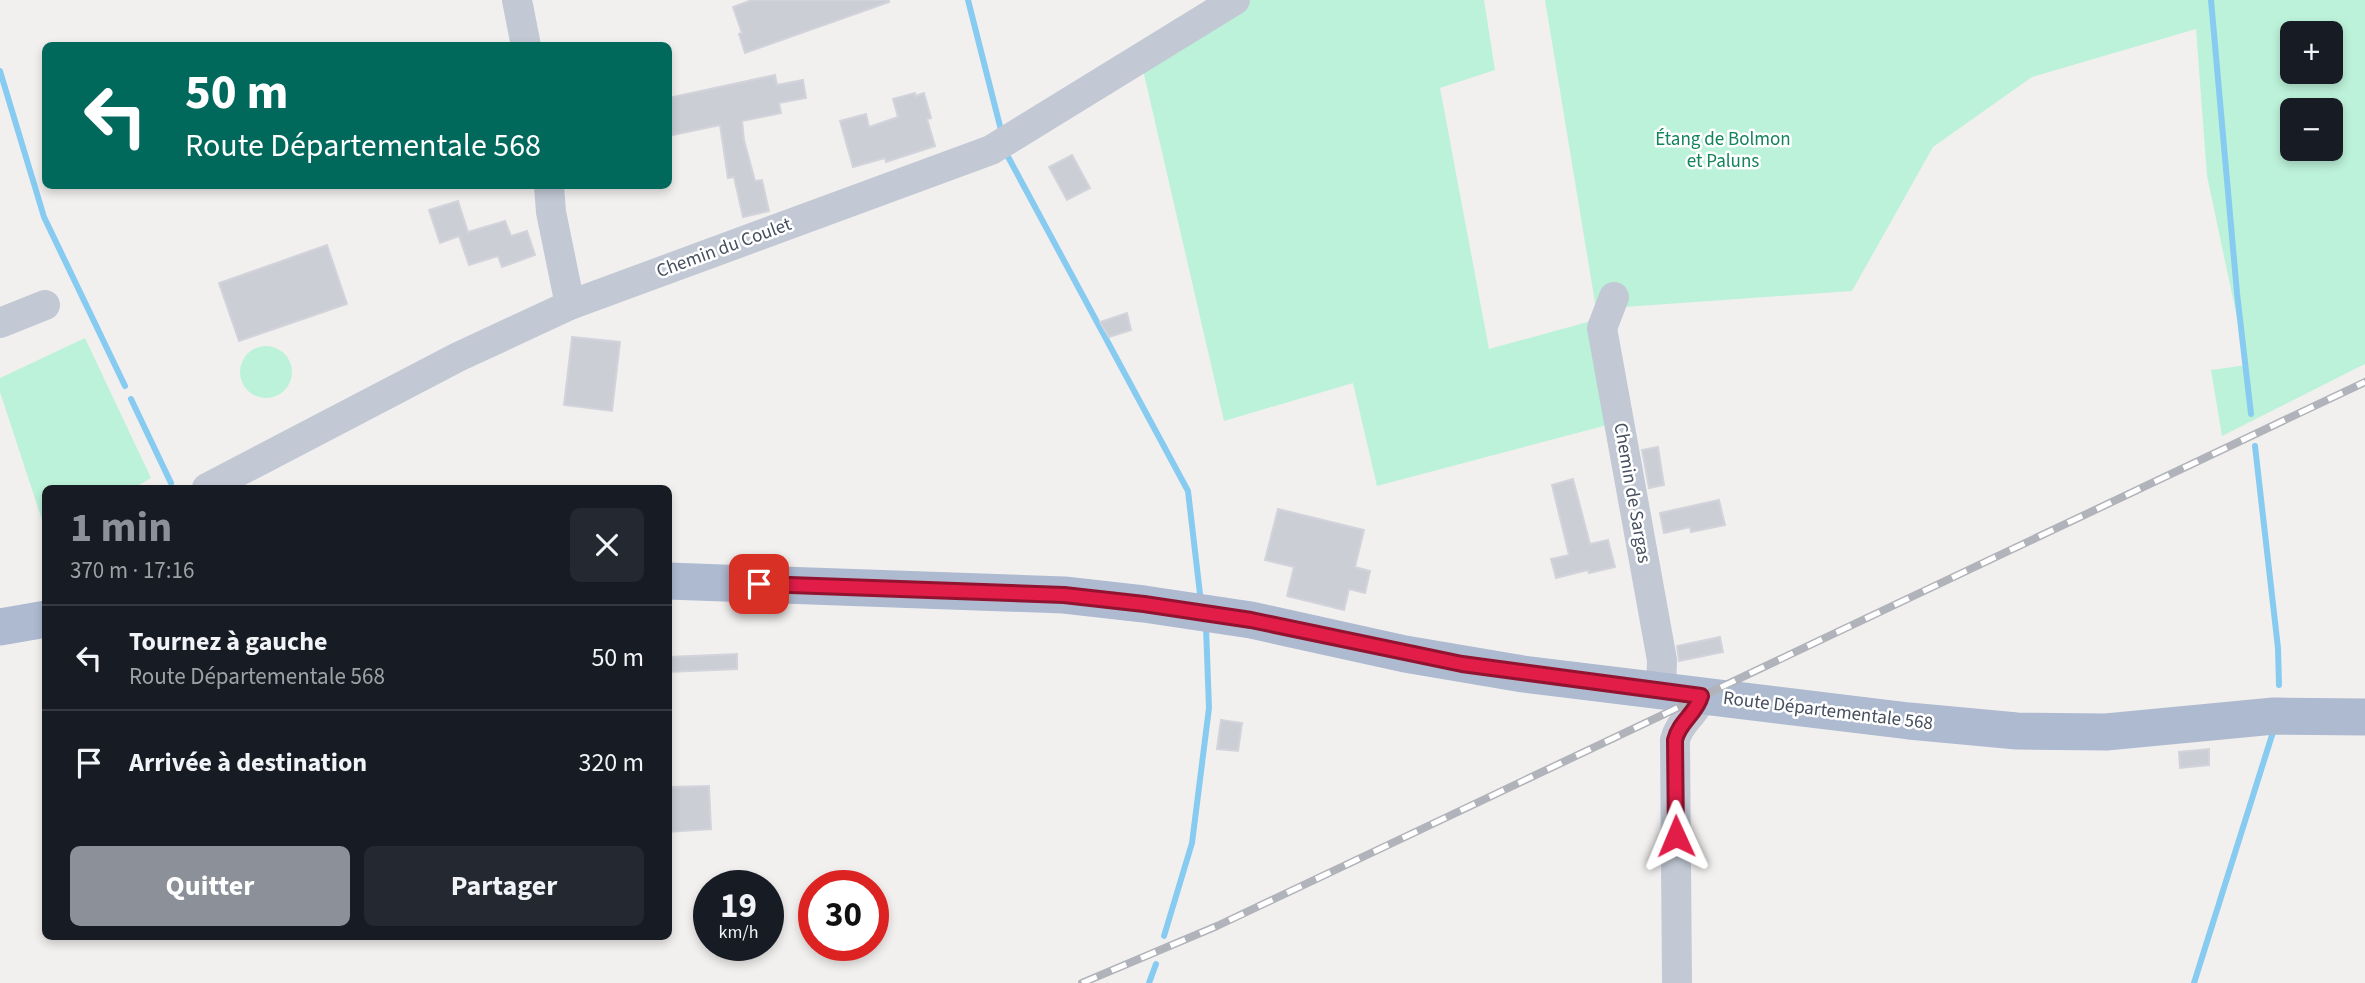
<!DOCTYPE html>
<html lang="fr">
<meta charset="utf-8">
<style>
:root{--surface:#171b24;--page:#242831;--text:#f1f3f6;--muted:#9ea1a6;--line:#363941;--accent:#8c9099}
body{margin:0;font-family:"Source Sans 3",sans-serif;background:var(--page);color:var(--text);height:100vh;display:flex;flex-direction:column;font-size:26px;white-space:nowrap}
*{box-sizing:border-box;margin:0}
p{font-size:23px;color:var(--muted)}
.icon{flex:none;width:38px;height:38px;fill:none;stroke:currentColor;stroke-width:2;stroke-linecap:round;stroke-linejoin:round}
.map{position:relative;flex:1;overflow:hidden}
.panel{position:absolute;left:42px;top:485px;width:630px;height:455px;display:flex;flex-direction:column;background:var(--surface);border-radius:10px;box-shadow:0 4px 10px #0003}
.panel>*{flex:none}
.guide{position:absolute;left:42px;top:42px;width:630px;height:147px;border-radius:10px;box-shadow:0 4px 10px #0003;background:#00695c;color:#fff;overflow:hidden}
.fabs{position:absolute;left:2280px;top:21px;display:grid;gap:14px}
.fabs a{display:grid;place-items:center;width:63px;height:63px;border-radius:10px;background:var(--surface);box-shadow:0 4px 10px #0003;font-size:35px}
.speed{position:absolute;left:693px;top:870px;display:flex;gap:14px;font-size:35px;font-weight:700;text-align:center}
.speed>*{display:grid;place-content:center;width:91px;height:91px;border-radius:50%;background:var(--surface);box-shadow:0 4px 10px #0003;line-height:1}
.speed small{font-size:18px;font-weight:400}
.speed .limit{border:10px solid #d22;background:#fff;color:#111}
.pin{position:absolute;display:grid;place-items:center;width:60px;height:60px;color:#fff;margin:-30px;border-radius:14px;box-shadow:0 4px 10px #0006}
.me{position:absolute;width:77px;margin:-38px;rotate:359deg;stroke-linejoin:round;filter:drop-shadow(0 0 5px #0008)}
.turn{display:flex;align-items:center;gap:24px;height:147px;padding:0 28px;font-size:32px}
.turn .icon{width:91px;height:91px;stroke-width:2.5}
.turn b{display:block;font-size:49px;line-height:60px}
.round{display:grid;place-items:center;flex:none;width:74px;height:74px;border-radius:10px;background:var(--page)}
.summary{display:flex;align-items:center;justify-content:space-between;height:119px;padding:0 28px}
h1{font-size:42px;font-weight:700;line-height:52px;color:var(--accent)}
.cta{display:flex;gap:14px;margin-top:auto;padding:14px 28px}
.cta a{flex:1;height:80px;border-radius:10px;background:var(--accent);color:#fff;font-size:28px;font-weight:700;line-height:80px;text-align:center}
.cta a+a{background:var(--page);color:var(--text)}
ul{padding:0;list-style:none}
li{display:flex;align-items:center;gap:21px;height:105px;padding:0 28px;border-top:2px solid var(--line)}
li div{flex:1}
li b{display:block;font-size:26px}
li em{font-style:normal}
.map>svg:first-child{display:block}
.green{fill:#bcf2d9;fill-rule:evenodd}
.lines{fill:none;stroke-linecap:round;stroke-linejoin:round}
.stream{stroke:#87cbf1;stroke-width:6}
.building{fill:#cbced5;stroke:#d3d4db;stroke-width:2}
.minor{stroke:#c2c9d5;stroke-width:30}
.major{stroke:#aebad0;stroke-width:37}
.rail-casing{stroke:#b1b3ba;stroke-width:8}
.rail{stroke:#fff;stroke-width:5;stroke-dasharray:16;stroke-linecap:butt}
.route-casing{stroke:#92132f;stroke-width:18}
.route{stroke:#e11d48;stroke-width:12}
.labels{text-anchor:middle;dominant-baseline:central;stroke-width:5;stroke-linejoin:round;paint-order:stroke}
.park-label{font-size:19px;fill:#12845c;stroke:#fff}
.street-label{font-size:19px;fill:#464f5e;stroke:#fff}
</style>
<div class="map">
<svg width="2365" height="983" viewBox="0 0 2365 983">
<rect width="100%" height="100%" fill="#f2f0ef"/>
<g class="green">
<path d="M1217,0H1484L1495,70L1440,88L1489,349L1613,315L1630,419L1377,486L1353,383L1224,421L1138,48Z"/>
<path d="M1545,0H2365V364L2222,436L2211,370L2247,365L2207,176L2196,29L2032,77L1933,147L1852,291L1596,309ZM2292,33H2331V72H2292ZM2292,110H2331V149H2292Z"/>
<path d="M85,338L151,478L134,488H46L45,529L0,392V378Z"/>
<circle cx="266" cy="372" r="26"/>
</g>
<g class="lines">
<g class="stream">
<path d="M968,0L1002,134"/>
<path d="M2211,0L2237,293L2251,414"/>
<path d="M0,71L44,217L125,386"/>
<path d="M1006,153L1188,491L1200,594"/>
<path d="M131,399L171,483"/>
<path d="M2255,446L2278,648L2279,685"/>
<path d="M1164,936L1192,843L1209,708L1206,627"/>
<path d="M1149,983L1156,964"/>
<path d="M2194,983L2273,732"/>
</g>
</g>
<g class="building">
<path d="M752,0H889V2L745,53L739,34L742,33L733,7Z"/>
<path d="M775,75L777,85L803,80L806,98L779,103L781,113L742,121L744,140L755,181L762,180L769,211L743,217L734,177L728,178L720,125L668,136V98Z"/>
<path d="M915,93V96L924,93L931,118L927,119L935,146L886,162L885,158L853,167L840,121L866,114L869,127L898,117L893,99Z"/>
<path d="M1072,155L1090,188L1067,200L1049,167Z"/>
<path d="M458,201L468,232L505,221L511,236L527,231L535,255L502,267L498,256L469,265L459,236L440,243L429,210Z"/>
<path d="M327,245L347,304L239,341L219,283Z"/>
<path d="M1127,313L1131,330L1109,337L1100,322Z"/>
<path d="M572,337L620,342L612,411L564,405Z"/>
<path d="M1658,447L1664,485L1649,488L1642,450Z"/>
<path d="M1573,479L1590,544L1608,540L1615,567L1589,573L1588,570L1556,578L1551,559L1569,555L1552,485Z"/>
<path d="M1719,500L1725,525L1691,532L1690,527L1664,533L1660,513Z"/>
<path d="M1278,509L1364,530L1355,567L1370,571L1365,593L1349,589L1344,610L1287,596L1294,567L1265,560Z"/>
<path d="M1720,637L1723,652L1679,661L1677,646Z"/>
<path d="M737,654V669L668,672V657Z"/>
<path d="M1221,720L1242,723L1238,751L1217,749Z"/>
<path d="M2209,749V765L2180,768L2179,752Z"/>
<path d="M709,786L711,829L668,832V787Z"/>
</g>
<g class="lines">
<g class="minor">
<path d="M517,0L526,46"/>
<path d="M549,186L551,212L570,305"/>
<path d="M1614,297L1602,328L1662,660L1661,691"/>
<path d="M0,323L45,305"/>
<path d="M207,488L458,357L570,305L991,150L1235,0"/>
<path d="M1677,983L1675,740C1679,722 1696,714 1701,696"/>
</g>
<g class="major">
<path d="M668,581L1064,595L1144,604L1251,620L1405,654L1523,674L1909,721L2017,731L2106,732L2274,716L2365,717"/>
<path d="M0,627L46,619"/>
</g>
<g class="rail-casing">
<path id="rail" d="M1082,983L1217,926L2365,382"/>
</g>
<use href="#rail" class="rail"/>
</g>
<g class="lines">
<g class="route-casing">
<path id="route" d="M759,584L1064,595L1144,604L1251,620L1462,664L1701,696C1696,714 1679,722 1675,740L1676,836"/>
</g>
<use href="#route" class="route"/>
</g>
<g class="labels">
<g class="park-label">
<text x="1723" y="139">Étang de Bolmon<tspan x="1723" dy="22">et Paluns</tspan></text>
</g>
<g class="street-label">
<text transform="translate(724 248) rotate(-20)">Chemin du Coulet</text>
<text transform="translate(1632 493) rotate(80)">Chemin de Sargas</text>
<text transform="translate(1828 711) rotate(7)">Route Départementale 568</text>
</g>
</g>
</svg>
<div class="fabs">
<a>+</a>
<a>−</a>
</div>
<div class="speed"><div>19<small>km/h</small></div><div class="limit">30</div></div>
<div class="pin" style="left:759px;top:584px;background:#d93025"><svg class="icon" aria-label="arrive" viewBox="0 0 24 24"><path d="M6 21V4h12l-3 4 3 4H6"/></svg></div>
<svg class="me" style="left:1676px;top:836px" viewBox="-20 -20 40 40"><path d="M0-17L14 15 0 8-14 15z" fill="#e11d48" stroke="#fff" stroke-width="4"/></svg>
<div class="guide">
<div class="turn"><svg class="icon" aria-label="left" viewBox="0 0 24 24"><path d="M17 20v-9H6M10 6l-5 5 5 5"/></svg><div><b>50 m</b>Route Départementale 568</div></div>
</div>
<section class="panel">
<div class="summary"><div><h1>1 min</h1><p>370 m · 17:16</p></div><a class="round"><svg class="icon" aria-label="close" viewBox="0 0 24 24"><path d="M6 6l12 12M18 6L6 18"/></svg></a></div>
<ul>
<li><svg class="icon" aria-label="left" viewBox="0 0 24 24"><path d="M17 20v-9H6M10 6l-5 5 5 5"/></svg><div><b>Tournez à gauche</b><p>Route Départementale 568</p></div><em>50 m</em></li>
<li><svg class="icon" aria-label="arrive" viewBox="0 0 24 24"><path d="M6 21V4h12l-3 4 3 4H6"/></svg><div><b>Arrivée à destination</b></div><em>320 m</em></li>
</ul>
<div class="cta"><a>Quitter</a><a>Partager</a></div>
</section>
</div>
